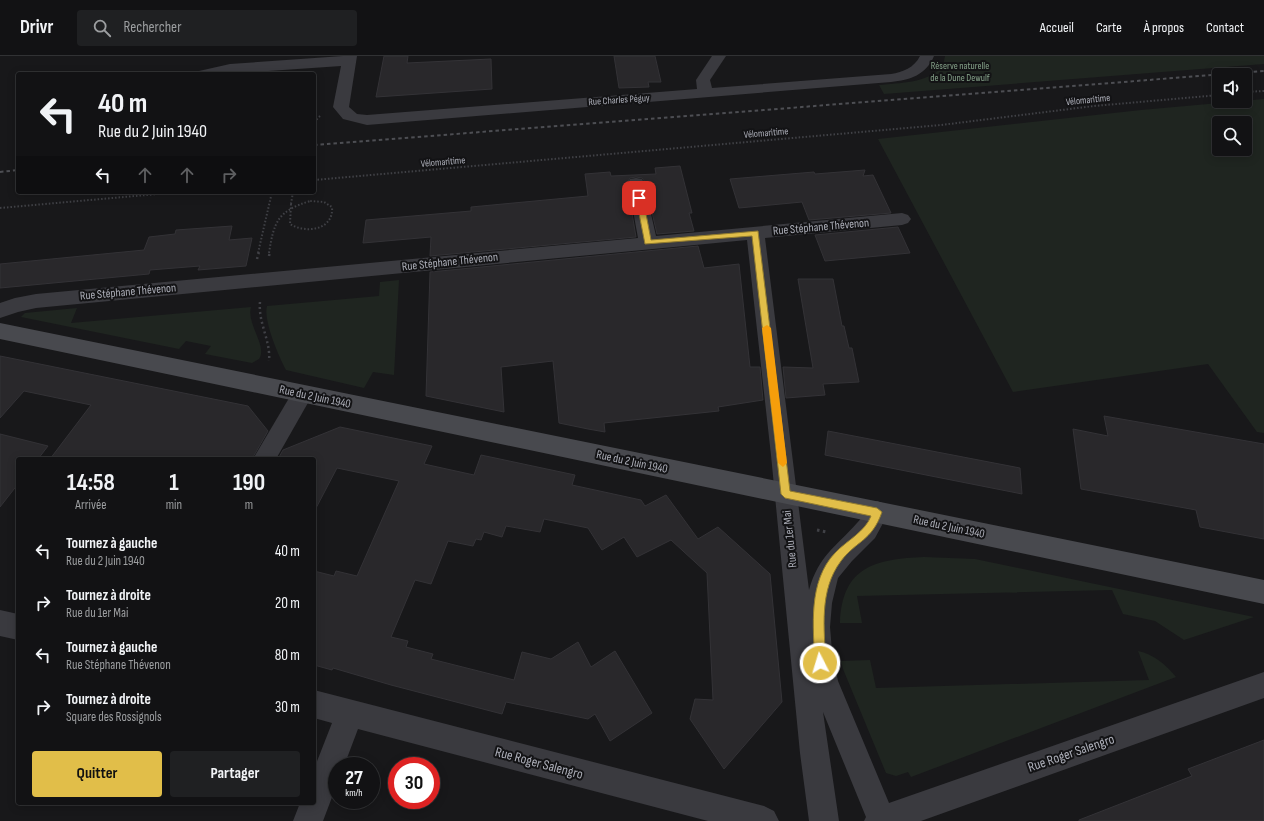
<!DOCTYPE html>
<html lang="fr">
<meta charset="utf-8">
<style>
:root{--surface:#121214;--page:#1f2022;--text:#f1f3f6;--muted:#9c9ea0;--line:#313234;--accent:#e1be49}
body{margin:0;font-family:"Sofia Sans Condensed",sans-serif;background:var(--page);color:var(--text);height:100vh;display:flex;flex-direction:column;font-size:15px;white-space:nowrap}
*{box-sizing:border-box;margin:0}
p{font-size:13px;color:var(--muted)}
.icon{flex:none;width:22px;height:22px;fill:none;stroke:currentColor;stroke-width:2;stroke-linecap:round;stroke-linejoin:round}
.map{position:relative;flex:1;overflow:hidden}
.drawer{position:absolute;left:16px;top:401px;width:300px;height:348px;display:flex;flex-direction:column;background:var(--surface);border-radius:4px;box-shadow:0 2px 10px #0003,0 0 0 1px var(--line)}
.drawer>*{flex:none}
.guide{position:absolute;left:16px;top:16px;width:300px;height:122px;border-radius:4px;box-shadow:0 2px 10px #0003,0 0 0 1px var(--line);background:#121214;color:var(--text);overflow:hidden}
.controls{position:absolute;left:1212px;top:12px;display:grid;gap:8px}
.controls a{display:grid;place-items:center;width:40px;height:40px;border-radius:4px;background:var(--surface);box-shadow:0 2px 10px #0003,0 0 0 1px var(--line);font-size:20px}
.speed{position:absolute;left:328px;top:701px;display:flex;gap:8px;font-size:20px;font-weight:700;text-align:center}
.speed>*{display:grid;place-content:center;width:52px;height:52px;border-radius:50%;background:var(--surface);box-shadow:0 2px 10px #0003,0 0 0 1px var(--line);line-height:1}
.speed small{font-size:10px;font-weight:400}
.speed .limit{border:6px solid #d22;background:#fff;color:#111}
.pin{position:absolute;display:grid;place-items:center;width:34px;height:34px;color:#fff;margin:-17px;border-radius:8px;box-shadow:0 2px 6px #0006}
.me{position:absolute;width:44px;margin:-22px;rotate:355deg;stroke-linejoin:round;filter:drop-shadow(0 0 3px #0008)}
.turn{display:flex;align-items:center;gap:14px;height:84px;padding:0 16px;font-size:18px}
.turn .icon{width:52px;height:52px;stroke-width:2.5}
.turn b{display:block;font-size:28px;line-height:34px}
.lanes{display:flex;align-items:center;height:38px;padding:0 16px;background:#0003;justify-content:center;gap:20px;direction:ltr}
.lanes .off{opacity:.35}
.eta{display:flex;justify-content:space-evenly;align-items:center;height:68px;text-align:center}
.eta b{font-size:24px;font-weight:700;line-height:28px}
.cta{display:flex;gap:8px;margin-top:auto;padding:8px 16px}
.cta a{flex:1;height:46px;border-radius:4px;background:var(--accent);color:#111;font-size:16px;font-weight:700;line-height:46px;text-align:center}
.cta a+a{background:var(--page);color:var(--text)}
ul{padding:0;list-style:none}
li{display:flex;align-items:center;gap:12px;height:52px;padding:0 16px}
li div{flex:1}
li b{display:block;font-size:15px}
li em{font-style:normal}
header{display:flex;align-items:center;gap:24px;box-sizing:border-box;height:56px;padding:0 20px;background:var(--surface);border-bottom:1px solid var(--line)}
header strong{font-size:19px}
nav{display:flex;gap:22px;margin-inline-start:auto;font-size:14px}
.search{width:280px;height:36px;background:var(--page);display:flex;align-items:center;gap:10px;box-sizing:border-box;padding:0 14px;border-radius:4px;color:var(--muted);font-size:15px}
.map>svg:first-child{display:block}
.green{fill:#1f2520;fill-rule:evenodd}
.building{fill:#29282b;stroke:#333236}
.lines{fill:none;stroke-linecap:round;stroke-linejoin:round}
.path-far2{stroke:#404146;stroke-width:2;stroke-dasharray:1.5 2;stroke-linecap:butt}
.path-far1{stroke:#404146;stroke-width:2.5;stroke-dasharray:2 3;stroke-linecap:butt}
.path{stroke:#404146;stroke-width:3;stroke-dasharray:2.5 3.5;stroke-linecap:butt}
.minor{fill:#3a3a3f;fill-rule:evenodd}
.secondary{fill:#48494e;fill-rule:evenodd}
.rail{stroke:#4d4e53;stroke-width:2;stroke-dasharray:3.5 3;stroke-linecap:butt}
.path-bridge{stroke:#404146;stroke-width:2;stroke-dasharray:1.5 2;stroke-linecap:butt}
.route{fill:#e1be49;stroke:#927c2f}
.slow{fill:#f59e0b}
.labels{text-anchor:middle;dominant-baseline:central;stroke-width:4;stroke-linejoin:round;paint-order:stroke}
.far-park-label{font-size:10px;fill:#85a289;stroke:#131315}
.far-street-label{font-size:10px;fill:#acaeb8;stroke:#131315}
.street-label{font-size:12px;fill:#acaeb8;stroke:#131315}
.near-street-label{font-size:14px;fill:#acaeb8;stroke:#131315}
</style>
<header>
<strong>Drivr</strong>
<div class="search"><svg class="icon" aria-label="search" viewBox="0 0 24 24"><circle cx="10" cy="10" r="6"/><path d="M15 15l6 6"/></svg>Rechercher</div>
<nav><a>Accueil</a><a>Carte</a><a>À propos</a><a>Contact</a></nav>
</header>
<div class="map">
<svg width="1264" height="765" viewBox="0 0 1264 765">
<rect width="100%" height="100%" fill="#18181a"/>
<g class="green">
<path d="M945,0H1264V8L884,38L879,29C899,27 929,27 943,10Z"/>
<path d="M1264,43V377L1257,376L1208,308L1013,336L878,83L1141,54ZM1219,67H1245V93H1219Z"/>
<path d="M399,224L394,319L373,316L364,332L286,314C279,301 263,264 267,250L379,240L380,226Z"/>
<path d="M251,251C246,268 268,290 259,303L252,307L205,298L211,290L186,285L179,293L21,261L25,257L77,252L71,267Z"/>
<path d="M924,501L975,503L1254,561L1184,584L1155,565L1123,558L1112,534L857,540L862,567H840C842,510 876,503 924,501Z"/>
<path d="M1138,595C1154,598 1166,609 1176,621L911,721L908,716L896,720L886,717L843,613L841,605L870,604L876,632L1149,624Z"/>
</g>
<g class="building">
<path d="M384,0H408L407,7L491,3L492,33L376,41Z"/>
<path d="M614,0H655L661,26H648L649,31L619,32Z"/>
<path d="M680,110L692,157H689L694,175L657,178L645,126L642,122L636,121L630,122L627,127L636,181L430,200L431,181L363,187L366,164L471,155V151L588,140L585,118L610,116L611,120L656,118L655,112Z"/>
<path d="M865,114L863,120L873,119L891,157L809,164L802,146L739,152L730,123L814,116L815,118Z"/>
<path d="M232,170L229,184L252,182L246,210L198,214L200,210L150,214L149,218L0,232V208L144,194L149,181L175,178L176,174Z"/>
<path d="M898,171L910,197L825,205L815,179Z"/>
<path d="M698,190L704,212L739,208L750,311H760L763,344L718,351L719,355L604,367L605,376L588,373L559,367L553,305L501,311L504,356L426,340L430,216Z"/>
<path d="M798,223H833L842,270H844L849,292H852L859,326L823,328L825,339L786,342L783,311L813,312Z"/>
<path d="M0,300L248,350L268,375L252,403H50L91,349L24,335L0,362Z"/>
<path d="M1104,360L1264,388V483L1200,471L1196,454L1081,433L1073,373L1108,380Z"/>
<path d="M340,371L432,390L424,408L474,419L481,399L575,419L572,429L641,444L645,450L666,439L698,483L718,471L770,518L782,646L724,713L690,663L695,643L713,644L707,517L671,484L637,501L624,481L602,494L588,472L544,463L540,476L506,470L502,481L484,476L481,484L476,483L473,490L448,485L431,528L415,524L391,581L408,585L406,591L433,598L431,603L514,624L522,596L551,603L578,586L591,611L615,595L652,657L610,685L595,658L588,663L506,646L502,658L391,629L333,612L332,614L314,609V515L334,520L336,515L357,520L399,425L337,412L314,456V403H278L283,394Z"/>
<path d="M828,375L1020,412L1022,438L825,399Z"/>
<path d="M0,378L48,390L38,403H18V428L0,451Z"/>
<path d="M1264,684V765H1079V764L1192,720L1188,713Z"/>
</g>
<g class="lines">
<g class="path-far2">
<path d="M1245,36L1264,35"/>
<path d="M314,66L321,59"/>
<path d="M314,124L941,69L1094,50L1219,39"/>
<path d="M291,148L293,136"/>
<path d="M0,152L180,136"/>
<path d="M258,197L272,136"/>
<path d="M269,197C274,165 278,155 310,145"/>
</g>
<g class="path-far1">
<path d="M269,200L270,196"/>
<path d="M257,203L259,196"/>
<path d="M260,246C258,267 271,285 269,305"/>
</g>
<path class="path" d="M817,474L827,476"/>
<g class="minor">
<path d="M343,0H357L349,51L357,58L367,59L697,33L696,24L712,0H726L710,24L712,32L891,18C903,16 914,12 920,0H934C926,19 910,24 891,26L367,69L343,63L333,51L341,10L223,18H197L199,15L230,8Z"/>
<path d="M636,122L642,123L644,127L656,180L902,157L908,159L911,163L908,167L902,169L765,182L809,534C819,499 835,492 857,467C866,458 864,450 877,445L885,448L889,456L875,482L852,505L838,522L832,547L830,571L832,595L838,625L889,747L1264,616V642L921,765H864L866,761L823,656L839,765H809L800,697L771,399L747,184L36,252L18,256L0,262V247L15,242L36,238L638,182L628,127L630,123Z"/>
<path d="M302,329L309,332L313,338L276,403H253L295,332Z"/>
<path d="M0,554L18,558V584L0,580Z"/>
<path d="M314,634L764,750L774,755L779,765H708L358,673L344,710H337V728L323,765H293L300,747H314V713L332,667L314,662Z"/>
</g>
<path class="secondary" d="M0,267L1264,524V548L0,283Z"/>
<g class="rail">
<path d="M314,89L1264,15"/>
<path d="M0,116L18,114"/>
</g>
<path class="path-bridge" d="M291,148L290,168C306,178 334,174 332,151L324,146L310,145"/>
</g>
<path class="route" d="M639,139L643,142L651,184L758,175L790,435L877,452L882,456C872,485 856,485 841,505C819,534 824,573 826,607L824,611L820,612L816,611L815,607C813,571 808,525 835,497C846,485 865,476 871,460L785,442L781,438L752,180L645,188L636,142Z"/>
<path class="slow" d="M767,269L771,272L787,407L783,411L778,407L762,272Z"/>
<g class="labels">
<g class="far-park-label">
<text x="960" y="10">Réserve naturelle<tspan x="960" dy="12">de la Dune Dewulf</tspan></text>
</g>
<g class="far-street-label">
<text transform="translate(619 44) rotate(-4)">Rue Charles Péguy</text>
<text transform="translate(1088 44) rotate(-6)">Vélomaritime</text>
<text transform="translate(766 77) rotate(-5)">Vélomaritime</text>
<text transform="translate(443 106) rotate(-5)">Vélomaritime</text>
</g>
<g class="street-label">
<text transform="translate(821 171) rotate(-5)">Rue Stéphane Thévenon</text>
<text transform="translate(450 206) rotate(-6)">Rue Stéphane Thévenon</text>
<text transform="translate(128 236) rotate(-5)">Rue Stéphane Thévenon</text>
<text transform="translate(315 341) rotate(12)">Rue du 2 Juin 1940</text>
<text transform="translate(632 406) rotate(12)">Rue du 2 Juin 1940</text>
<text transform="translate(949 471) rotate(12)">Rue du 2 Juin 1940</text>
<text transform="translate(790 483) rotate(-96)">Rue du 1er Mai</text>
</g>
<g class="near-street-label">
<text transform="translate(1071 697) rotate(-19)">Rue Roger Salengro</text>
<text transform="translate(539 707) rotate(15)">Rue Roger Salengro</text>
</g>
</g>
</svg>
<div class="controls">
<a><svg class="icon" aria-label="sound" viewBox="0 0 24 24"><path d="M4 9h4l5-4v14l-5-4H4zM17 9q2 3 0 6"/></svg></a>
<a><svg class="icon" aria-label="search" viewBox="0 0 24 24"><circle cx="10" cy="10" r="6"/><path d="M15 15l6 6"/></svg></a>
</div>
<div class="speed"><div>27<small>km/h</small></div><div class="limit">30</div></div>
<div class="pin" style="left:639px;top:142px;background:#d93025"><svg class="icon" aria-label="arrive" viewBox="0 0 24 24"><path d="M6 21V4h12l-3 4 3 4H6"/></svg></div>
<svg class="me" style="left:820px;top:607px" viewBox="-20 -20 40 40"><circle r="17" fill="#e1be49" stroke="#fff" stroke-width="3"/><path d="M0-11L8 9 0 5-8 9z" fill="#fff"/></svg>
<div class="guide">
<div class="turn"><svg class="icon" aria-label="left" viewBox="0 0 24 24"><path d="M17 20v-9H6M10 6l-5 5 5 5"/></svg><div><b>40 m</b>Rue du 2 Juin 1940</div></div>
<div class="lanes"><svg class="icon" aria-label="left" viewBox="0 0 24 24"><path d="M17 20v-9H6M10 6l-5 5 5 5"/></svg><svg class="icon off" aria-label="ahead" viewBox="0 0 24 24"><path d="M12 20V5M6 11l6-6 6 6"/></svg><svg class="icon off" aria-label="ahead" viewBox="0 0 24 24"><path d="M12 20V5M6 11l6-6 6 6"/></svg><svg class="icon off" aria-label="right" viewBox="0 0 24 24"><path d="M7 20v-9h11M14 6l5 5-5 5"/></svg></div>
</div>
<section class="drawer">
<div class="eta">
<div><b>14:58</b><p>Arrivée</p></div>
<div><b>1</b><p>min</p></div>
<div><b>190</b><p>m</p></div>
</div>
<ul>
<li><svg class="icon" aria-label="left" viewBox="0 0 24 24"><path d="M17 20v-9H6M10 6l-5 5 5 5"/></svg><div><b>Tournez à gauche</b><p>Rue du 2 Juin 1940</p></div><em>40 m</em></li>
<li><svg class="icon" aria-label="right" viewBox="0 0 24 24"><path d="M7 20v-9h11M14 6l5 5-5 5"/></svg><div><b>Tournez à droite</b><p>Rue du 1er Mai</p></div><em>20 m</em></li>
<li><svg class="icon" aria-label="left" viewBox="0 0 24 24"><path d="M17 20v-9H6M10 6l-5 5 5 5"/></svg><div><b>Tournez à gauche</b><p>Rue Stéphane Thévenon</p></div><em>80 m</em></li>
<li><svg class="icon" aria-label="right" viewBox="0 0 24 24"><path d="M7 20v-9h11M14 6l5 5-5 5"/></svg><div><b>Tournez à droite</b><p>Square des Rossignols</p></div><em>30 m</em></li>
</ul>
<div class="cta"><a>Quitter</a><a>Partager</a></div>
</section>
</div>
